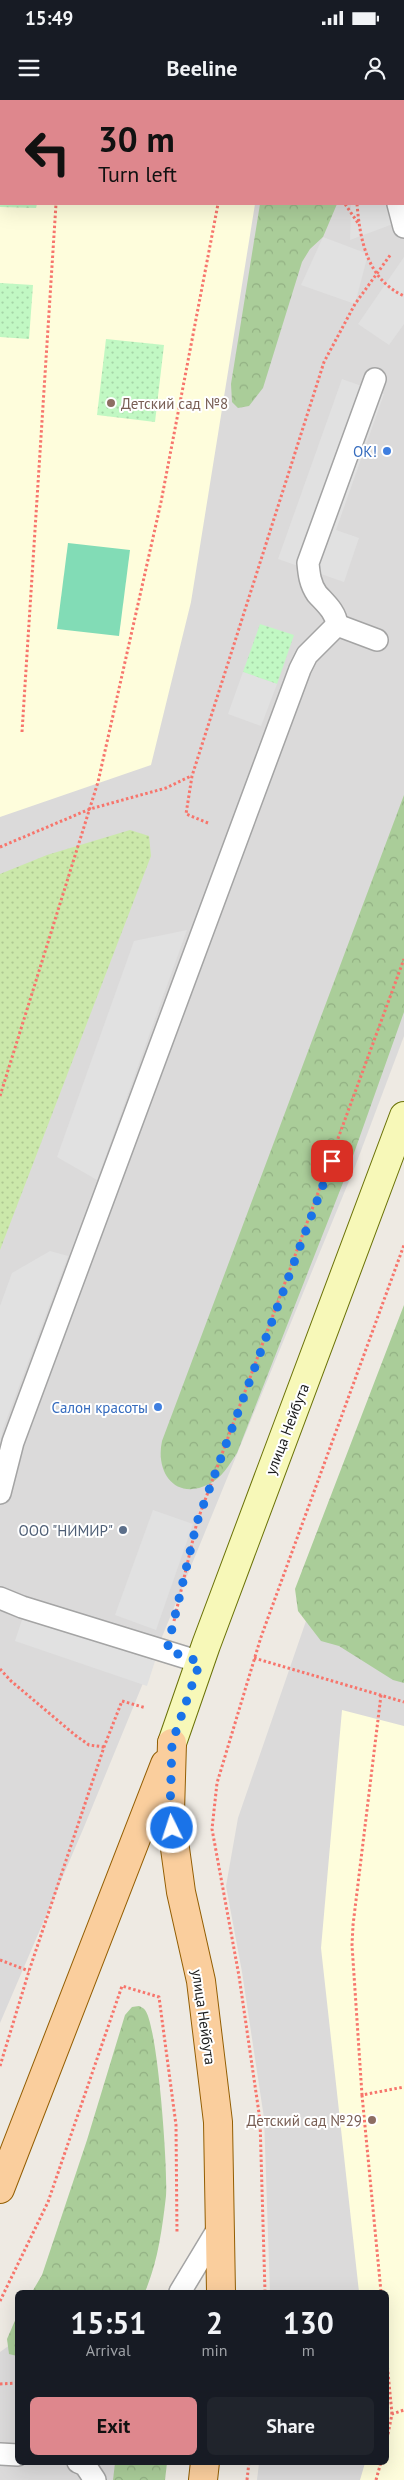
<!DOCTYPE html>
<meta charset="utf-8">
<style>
:root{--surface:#171b24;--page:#20242c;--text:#f1f3f6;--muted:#9ea1a6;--accent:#de878d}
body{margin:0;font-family:"PT Sans",sans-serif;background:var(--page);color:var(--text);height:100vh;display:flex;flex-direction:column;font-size:19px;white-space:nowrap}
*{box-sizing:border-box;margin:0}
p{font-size:16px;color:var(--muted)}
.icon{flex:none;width:28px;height:28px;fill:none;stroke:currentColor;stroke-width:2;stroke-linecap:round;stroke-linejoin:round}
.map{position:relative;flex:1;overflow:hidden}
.details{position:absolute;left:15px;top:2190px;width:374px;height:175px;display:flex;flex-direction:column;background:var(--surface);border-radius:8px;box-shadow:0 5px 20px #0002}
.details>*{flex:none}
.top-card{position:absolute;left:0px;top:0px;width:405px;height:105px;box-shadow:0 5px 20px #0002;background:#de878d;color:#111;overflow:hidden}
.pin{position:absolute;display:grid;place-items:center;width:42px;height:42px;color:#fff;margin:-21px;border-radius:10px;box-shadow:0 2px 8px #0006}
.me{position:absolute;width:55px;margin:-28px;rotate:356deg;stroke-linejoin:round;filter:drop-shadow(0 0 4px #0008)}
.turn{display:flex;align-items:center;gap:18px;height:105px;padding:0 15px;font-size:22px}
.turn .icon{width:65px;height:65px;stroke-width:2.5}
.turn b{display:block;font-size:35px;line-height:42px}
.eta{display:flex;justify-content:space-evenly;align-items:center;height:85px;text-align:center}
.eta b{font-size:30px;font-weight:600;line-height:35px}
.cta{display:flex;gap:10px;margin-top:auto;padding:10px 15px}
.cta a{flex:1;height:58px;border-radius:8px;background:var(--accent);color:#111;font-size:20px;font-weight:600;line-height:58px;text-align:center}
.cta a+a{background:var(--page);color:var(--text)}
.status{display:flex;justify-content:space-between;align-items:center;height:35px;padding:0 25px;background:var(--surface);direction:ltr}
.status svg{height:14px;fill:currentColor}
header{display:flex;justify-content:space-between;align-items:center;height:65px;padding:0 15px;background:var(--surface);font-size:22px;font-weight:600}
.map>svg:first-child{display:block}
.residential{fill:#dbdada;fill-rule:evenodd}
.education{fill:#fefddc}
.grass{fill:url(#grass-dots)}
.forest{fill:url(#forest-crowns)}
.park{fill:url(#park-dots)}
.pitch{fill:#82dcb6}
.parking{fill:#e1e1e1}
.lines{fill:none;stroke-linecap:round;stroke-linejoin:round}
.lane-casing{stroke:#a4a4a4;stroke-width:24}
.secondary-casing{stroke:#6a7207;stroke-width:30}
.primary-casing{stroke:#935e03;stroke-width:30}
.path{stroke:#f7756c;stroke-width:3;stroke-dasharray:2.5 2.5;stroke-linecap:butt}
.lane{stroke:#fff;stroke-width:21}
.secondary{stroke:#f7f8b8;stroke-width:28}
.primary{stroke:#face9d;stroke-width:28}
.route{stroke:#1a73e8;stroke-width:9;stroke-dasharray:0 16.2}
.education-dot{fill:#8d6e63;stroke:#fff;stroke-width:2}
.shop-dot{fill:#3f7fe0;stroke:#fff;stroke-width:2}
.service-dot{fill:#5c6f8a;stroke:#fff;stroke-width:2}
.labels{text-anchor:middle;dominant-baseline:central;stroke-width:4;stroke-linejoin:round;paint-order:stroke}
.education-label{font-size:15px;fill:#785e54;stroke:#fff;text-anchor:start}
.shop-label{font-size:15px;fill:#366cbe;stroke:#fff;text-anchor:end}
.street-label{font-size:15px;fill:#1d1d1d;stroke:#fff}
.service-label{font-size:15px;fill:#4e5e75;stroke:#fff;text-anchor:end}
</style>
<div class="status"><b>15:49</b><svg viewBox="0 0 49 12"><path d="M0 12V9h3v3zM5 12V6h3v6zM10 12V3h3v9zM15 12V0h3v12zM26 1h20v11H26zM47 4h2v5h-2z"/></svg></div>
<header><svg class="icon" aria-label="menu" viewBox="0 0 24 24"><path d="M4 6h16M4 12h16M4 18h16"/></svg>Beeline<svg class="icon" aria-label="person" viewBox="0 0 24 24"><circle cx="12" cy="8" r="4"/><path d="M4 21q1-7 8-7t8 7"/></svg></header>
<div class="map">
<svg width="404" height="2380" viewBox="0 0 404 2380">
<defs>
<pattern id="grass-dots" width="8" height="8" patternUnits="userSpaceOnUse" patternTransform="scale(1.25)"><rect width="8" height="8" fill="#cbe8aa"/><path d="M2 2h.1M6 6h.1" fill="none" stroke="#aec792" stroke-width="1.8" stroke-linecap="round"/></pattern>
<pattern id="forest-crowns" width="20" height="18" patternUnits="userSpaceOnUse" patternTransform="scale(1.25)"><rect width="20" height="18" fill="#aacd99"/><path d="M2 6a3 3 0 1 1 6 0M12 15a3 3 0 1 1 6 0" fill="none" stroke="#92b083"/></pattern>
<pattern id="park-dots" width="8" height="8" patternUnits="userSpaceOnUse" patternTransform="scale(1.25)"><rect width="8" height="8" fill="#c1f8c3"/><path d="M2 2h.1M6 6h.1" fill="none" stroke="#a5d4a7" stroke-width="1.8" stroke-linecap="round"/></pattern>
</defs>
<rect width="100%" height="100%" fill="#eeeae3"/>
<g class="residential">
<path d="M0,0H404V936L356,1064L84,1727L0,1923ZM1,1H404V104H1Z"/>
<path d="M404,1237V2380H257L259,2363L386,2362V2192H270L264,2018L242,1872L226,1786L238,1718Z"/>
<path d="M17,2240L18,2362L123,2363L122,2380H0V2252Z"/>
</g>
<g class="education">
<path d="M0,0H271L1,1V104H255L191,502L151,665L0,717Z"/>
<path d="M342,1610L404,1626V2380H360L365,2363L386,2362V2192H359L321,1848Z"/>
</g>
<path class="grass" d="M130,730L149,736L151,756L0,1150V774L47,755Z"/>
<g class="forest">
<path d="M260,104H337L323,137L310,149L302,162L263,288L249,306L238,308L232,302L231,284Z"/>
<path d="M404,695V912L348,1070L237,1353C229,1365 222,1378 209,1384C176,1401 155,1373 162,1341Z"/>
<path d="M404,1205V1583L393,1580L339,1546L321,1541L298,1511L295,1489Z"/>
<path d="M139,1906C141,1907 144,1908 145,1910C158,1926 168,2071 166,2096C162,2130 158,2161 145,2192H32L42,2175L87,2040L125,1915L132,1907Z"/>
<path d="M17,2216V2256L9,2254L7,2239Z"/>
<path d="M115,2363H167L165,2380H113Z"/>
</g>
<g class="park">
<path d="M0,43L1,104H37L36,108L0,107Z"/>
<path d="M0,183L33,185L29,239L0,237Z"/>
<path d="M106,239L164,245L155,322L97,315Z"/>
<path d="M260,524L294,535L277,584L243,572Z"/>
</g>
<path class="pitch" d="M68,443L130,450L119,536L57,529Z"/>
<g class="parking">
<path d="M351,104H398L401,121L350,140Z"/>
<path d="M323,137L368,154L355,204L301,185Z"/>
<path d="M404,157V224L389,245L358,224Z"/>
<path d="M342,279L384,294L336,430L359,438L344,482L278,459Z"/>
<path d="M243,572L277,584L261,626L228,614Z"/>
<path d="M187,830L97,1080L57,1057L134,841Z"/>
<path d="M50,1151L68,1156L3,1329L0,1342V1206L12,1173Z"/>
<path d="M153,1410L193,1424L156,1530L115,1515Z"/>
<path d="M23,1517L155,1561L147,1586L15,1541Z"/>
</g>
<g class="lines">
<g class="lane-casing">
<g id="lane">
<path d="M382,0V1"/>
<path d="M398,104L404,127"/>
<path d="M337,525C336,512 325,503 317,494C310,484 309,474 308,463L375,279"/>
<path d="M0,1393L13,1342L300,569L307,555L337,525L377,540"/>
<path d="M0,1498L22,1507L200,1562"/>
<path d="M180,2192L221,2124"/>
<path d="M0,2354L18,2355"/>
<path d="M78,2362L85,2365L95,2380"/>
</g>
</g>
<g class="secondary-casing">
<path id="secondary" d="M172,1643L206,1545L404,1016"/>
</g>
<g class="primary-casing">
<g id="primary">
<path d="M172,1643L170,1712L181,1792L201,1881L218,2022L221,2192"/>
<path d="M0,2089L165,1664"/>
<path d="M203,2380L205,2362"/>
</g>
</g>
<g class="path">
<path d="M264,0L271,1"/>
<path d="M63,1V0"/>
<path d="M238,1V0"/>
<path d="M345,104L358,123"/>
<path d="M357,104C360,140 367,179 404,196"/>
<path d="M22,632L56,104"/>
<path d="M208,723L186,714L192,676L324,262L355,204L391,154"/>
<path d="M0,747L90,709L166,688L191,676"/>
<path d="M0,996L98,682L161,402L218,104"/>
<path d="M174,1521L197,1422L404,859"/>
<path d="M254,1558L404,1602"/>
<path d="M0,1569L11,1581L75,1635L89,1645L104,1647"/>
<path d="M381,1595L353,1825L352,1845L362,1995L404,1987"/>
<path d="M0,1860L29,1871"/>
<path d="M0,1966L29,1871L104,1647L122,1601L146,1608"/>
<path d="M362,1995L381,2192"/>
<path d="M265,2192L260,2020L239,1876L212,1729L217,1683L261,1537L404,1145"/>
<path d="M0,2201L48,2102L122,1886L159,1897L176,2025L177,2134"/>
<path d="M386,2252L392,2314"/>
<path d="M0,2284L18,2283"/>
<path d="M386,2344L392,2314L404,2310"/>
<path d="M247,2380L249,2362"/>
<path d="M376,2380L381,2362"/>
</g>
<use href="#lane" class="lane"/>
<use href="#secondary" class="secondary"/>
<use href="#primary" class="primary"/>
</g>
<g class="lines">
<path class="route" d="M172,1728L170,1712L172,1643L200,1562L167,1550L197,1422L332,1061"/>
</g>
<g class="education-dot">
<circle cx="111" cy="303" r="5"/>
<circle cx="372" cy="2020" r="5"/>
</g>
<g class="shop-dot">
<circle cx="387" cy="351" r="5"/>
<circle cx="158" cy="1307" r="5"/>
</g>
<circle class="service-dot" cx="123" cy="1430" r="5"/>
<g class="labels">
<g class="education-label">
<text x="121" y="303">Детский сад №8</text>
<text x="362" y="2020" text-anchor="end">Детский сад №29</text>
</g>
<g class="shop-label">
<text x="377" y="351">ОК!</text>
<text x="148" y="1307">Салон красоты</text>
</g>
<g class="street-label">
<text transform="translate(287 1329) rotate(-69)">улица Нейбута</text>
<text transform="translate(204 1917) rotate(82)">улица Нейбута</text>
</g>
<g class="service-label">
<text x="113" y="1430">ООО "НИМИР"</text>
</g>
</g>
</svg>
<div class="pin" style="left:332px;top:1061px;background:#d93025"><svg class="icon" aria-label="arrive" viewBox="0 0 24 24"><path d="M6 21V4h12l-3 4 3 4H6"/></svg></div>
<svg class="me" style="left:172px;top:1728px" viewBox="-20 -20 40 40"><circle r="17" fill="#1a73e8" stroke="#fff" stroke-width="3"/><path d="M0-11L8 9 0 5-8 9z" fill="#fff"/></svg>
<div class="top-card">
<div class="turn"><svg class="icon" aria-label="left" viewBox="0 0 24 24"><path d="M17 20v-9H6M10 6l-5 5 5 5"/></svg><div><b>30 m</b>Turn left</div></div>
</div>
<section class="details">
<div class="eta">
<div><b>15:51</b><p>Arrival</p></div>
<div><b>2</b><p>min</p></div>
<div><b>130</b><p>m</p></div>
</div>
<div class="cta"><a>Exit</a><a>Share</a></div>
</section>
</div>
